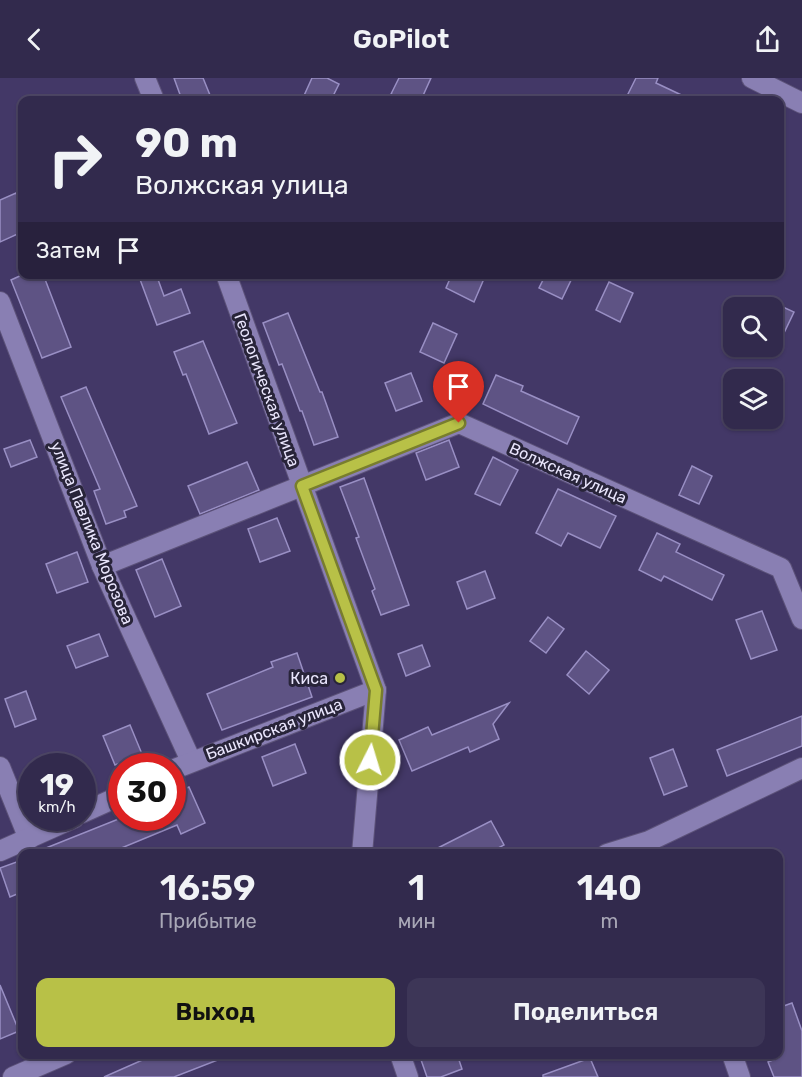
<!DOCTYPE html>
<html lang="ru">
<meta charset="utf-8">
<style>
:root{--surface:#322a4d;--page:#3d3657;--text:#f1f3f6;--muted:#a8a7b6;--line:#4d4665;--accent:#b8c147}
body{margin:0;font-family:Rubik,sans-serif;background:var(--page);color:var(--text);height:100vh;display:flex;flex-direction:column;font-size:22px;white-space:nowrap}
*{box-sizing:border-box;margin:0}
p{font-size:20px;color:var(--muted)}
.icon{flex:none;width:33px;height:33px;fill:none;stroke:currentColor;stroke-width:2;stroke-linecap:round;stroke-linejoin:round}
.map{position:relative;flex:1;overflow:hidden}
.sheet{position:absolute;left:18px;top:771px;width:765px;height:210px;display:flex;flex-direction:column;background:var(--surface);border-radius:12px;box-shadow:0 2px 4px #0004,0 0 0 2px var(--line)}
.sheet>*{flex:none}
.top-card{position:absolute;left:18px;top:18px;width:766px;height:183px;border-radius:12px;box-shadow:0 2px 4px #0004,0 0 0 2px var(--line);background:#322a4d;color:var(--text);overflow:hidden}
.fabs{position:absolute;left:723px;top:219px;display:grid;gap:12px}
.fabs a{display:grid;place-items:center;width:60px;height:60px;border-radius:12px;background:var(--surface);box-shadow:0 2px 4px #0004,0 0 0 2px var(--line);font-size:30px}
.speed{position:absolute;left:18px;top:675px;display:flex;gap:12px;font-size:30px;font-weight:700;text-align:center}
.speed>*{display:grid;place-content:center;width:78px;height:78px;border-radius:50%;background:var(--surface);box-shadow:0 2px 4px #0004,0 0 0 2px var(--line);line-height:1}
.speed small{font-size:15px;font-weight:400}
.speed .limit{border:9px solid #d22;background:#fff;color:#111}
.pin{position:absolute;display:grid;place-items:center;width:51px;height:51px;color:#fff;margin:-62px -26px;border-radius:50% 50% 50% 0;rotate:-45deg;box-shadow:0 0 6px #0007}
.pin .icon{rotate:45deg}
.me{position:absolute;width:66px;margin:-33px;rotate:5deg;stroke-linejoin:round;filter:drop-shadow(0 0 4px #0008)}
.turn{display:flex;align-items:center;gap:21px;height:126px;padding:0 18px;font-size:27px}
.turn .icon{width:78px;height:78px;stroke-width:2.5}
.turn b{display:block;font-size:42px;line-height:51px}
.then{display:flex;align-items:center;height:57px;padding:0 18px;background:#0003;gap:12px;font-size:22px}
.eta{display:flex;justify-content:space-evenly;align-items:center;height:102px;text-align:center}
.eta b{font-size:36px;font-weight:600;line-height:42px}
.button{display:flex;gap:12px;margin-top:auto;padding:12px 18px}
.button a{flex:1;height:69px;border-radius:12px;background:var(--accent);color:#111;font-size:24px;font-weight:600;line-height:69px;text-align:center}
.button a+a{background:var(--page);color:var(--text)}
header{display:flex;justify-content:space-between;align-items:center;height:78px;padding:0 18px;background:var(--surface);font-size:27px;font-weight:600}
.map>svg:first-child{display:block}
.building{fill:#5e5384;stroke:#998fc4;stroke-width:1.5}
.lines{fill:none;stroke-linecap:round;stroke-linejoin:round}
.minor-casing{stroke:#5c5279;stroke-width:22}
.minor{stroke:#897fb3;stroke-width:20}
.route-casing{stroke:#787d2e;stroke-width:15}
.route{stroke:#b8c147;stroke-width:10}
.poi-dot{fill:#b8c147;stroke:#282439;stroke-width:2}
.labels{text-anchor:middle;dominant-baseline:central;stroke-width:6;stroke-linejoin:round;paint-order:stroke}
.street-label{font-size:16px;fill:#eae6fd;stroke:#282439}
.poi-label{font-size:16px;fill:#eae6fd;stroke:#282439;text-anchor:end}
</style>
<header><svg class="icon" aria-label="back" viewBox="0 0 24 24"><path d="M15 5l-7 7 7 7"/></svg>GoPilot<svg class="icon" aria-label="share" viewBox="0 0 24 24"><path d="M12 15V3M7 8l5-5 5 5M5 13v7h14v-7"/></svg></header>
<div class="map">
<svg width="802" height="999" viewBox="0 0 802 999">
<rect width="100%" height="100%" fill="#433867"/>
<g class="building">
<path d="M174,0H203L212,22H182Z"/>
<path d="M312,0H327L339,6L331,22H302Z"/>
<path d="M399,0H431L421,22H405L391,16Z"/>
<path d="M636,0H658L656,5L692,22H625Z"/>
<path d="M16,115L22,130V154L0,164V122Z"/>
<path d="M24,196H43L71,269L42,280L11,202Z"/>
<path d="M138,196H156L164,218L181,211L190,235L157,247Z"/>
<path d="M452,196H486L474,224L446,210Z"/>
<path d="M546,196H574L562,221L539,210Z"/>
<path d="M609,204L633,215L620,244L596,232Z"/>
<path d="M772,224L794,234L772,280Z"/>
<path d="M288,235L320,314H322L338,359L314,367L302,333H300L282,286L279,287L263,245Z"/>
<path d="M433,245L457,256L444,285L420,274Z"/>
<path d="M203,263L237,345L209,356L186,296L183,297L174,274Z"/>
<path d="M411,295L422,323L396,333L385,305Z"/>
<path d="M496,297L523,308L521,313L579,339L567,366L483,326Z"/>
<path d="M86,309L137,428L124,433L126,439L106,446L94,413L100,411L61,319Z"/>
<path d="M30,362L37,379L11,389L4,371Z"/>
<path d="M449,362L459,389L426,402L416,375Z"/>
<path d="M493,379L518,392L500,427L475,416Z"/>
<path d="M247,384L259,412L200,436L188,408Z"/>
<path d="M692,388L712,398L699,426L679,417Z"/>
<path d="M364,400L409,527L381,537L372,513L375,511L356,460L359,459L340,409Z"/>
<path d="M558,411L616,438L600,470L568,455L561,468L536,455Z"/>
<path d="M277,440L290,473L260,484L248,451Z"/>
<path d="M657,455L680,466L676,474L724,497L712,522L664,498L661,503L639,492Z"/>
<path d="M77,474L88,504L57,515L46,486Z"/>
<path d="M162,481L181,528L155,539L136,492Z"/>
<path d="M485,493L495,520L467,531L457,504Z"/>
<path d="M762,533L777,572L751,581L736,542Z"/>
<path d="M548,539L564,551L546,575L530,563Z"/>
<path d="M99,556L108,578L76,590L67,568Z"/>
<path d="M422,567L430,588L406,598L398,576Z"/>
<path d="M586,573L609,592L589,616L567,597Z"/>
<path d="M297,575L312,619L222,652L207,616L273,589L271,584Z"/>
<path d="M26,613L36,641L15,649L5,621Z"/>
<path d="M509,625L493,646L499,661L470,674L468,669L412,693L399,662L428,649L432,657Z"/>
<path d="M802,638V668L727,698L717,672Z"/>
<path d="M130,647L142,676L115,687L103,658Z"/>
<path d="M295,666L306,695L273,708L262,679Z"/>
<path d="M673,671L687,708L664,717L650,680Z"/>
<path d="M189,709L205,745L181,756L177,747L107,776H31L121,740H172V716Z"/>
<path d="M491,743L504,767L487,776H426Z"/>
<path d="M22,782V814L10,819L0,790Z"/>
<path d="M0,907L19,953L0,961Z"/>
<path d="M792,925L802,953V999H774L768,984L778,980V930Z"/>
<path d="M156,976H228V978L174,999H104Z"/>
<path d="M419,976H457L462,991L441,999H427Z"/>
<path d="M590,980L598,999H543V997Z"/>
</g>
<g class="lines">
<g class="minor-casing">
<g id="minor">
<path d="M145,0L154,22"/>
<path d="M752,0L802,25"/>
<path d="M226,196L376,612L362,776"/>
<path d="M0,224L102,488L191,683"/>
<path d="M102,488L459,345L781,490L802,541"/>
<path d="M0,689L29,761"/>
<path d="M172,692L376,612"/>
<path d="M82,735L122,717"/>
<path d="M0,773L74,740"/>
<path d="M607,776L649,763L802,690"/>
<path d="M400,976L408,999"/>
<path d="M732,976L740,999"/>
<path d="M13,999L66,976"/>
</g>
</g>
<use href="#minor" class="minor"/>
</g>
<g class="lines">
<g class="route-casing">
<path id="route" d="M370,682L376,612L302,408L459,345"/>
</g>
<use href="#route" class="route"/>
</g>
<circle class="poi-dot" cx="340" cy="600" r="6"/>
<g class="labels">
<g class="street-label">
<text transform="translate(267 312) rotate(70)">Геологическая улица</text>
<text transform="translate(568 395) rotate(24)">Волжская улица</text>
<text transform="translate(92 455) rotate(68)">улица Павлика Морозова</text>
<text transform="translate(274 651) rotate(-21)">Башкирская улица</text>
</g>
<g class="poi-label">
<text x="328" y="600">Киса</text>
</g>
</g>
</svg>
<div class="fabs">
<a><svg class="icon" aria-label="search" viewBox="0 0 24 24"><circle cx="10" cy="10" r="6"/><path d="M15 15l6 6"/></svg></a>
<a><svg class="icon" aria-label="layers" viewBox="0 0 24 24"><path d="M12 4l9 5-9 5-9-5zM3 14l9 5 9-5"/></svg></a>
</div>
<div class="speed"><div>19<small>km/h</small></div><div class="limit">30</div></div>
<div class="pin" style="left:459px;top:345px;background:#d93025"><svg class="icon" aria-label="arrive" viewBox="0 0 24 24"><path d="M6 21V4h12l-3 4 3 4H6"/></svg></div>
<svg class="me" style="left:370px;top:682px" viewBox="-20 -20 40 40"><circle r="17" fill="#b8c147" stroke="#fff" stroke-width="3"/><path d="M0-11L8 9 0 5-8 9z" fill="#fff"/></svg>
<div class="top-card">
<div class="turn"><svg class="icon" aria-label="right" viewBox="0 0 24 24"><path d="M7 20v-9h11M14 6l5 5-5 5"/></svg><div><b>90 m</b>Волжская улица</div></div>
<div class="then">Затем<svg class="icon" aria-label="arrive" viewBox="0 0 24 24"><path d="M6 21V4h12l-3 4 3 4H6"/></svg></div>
</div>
<section class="sheet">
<div class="eta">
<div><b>16:59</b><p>Прибытие</p></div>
<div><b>1</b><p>мин</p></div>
<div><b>140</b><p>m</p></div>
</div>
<div class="button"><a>Выход</a><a>Поделиться</a></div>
</section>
</div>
